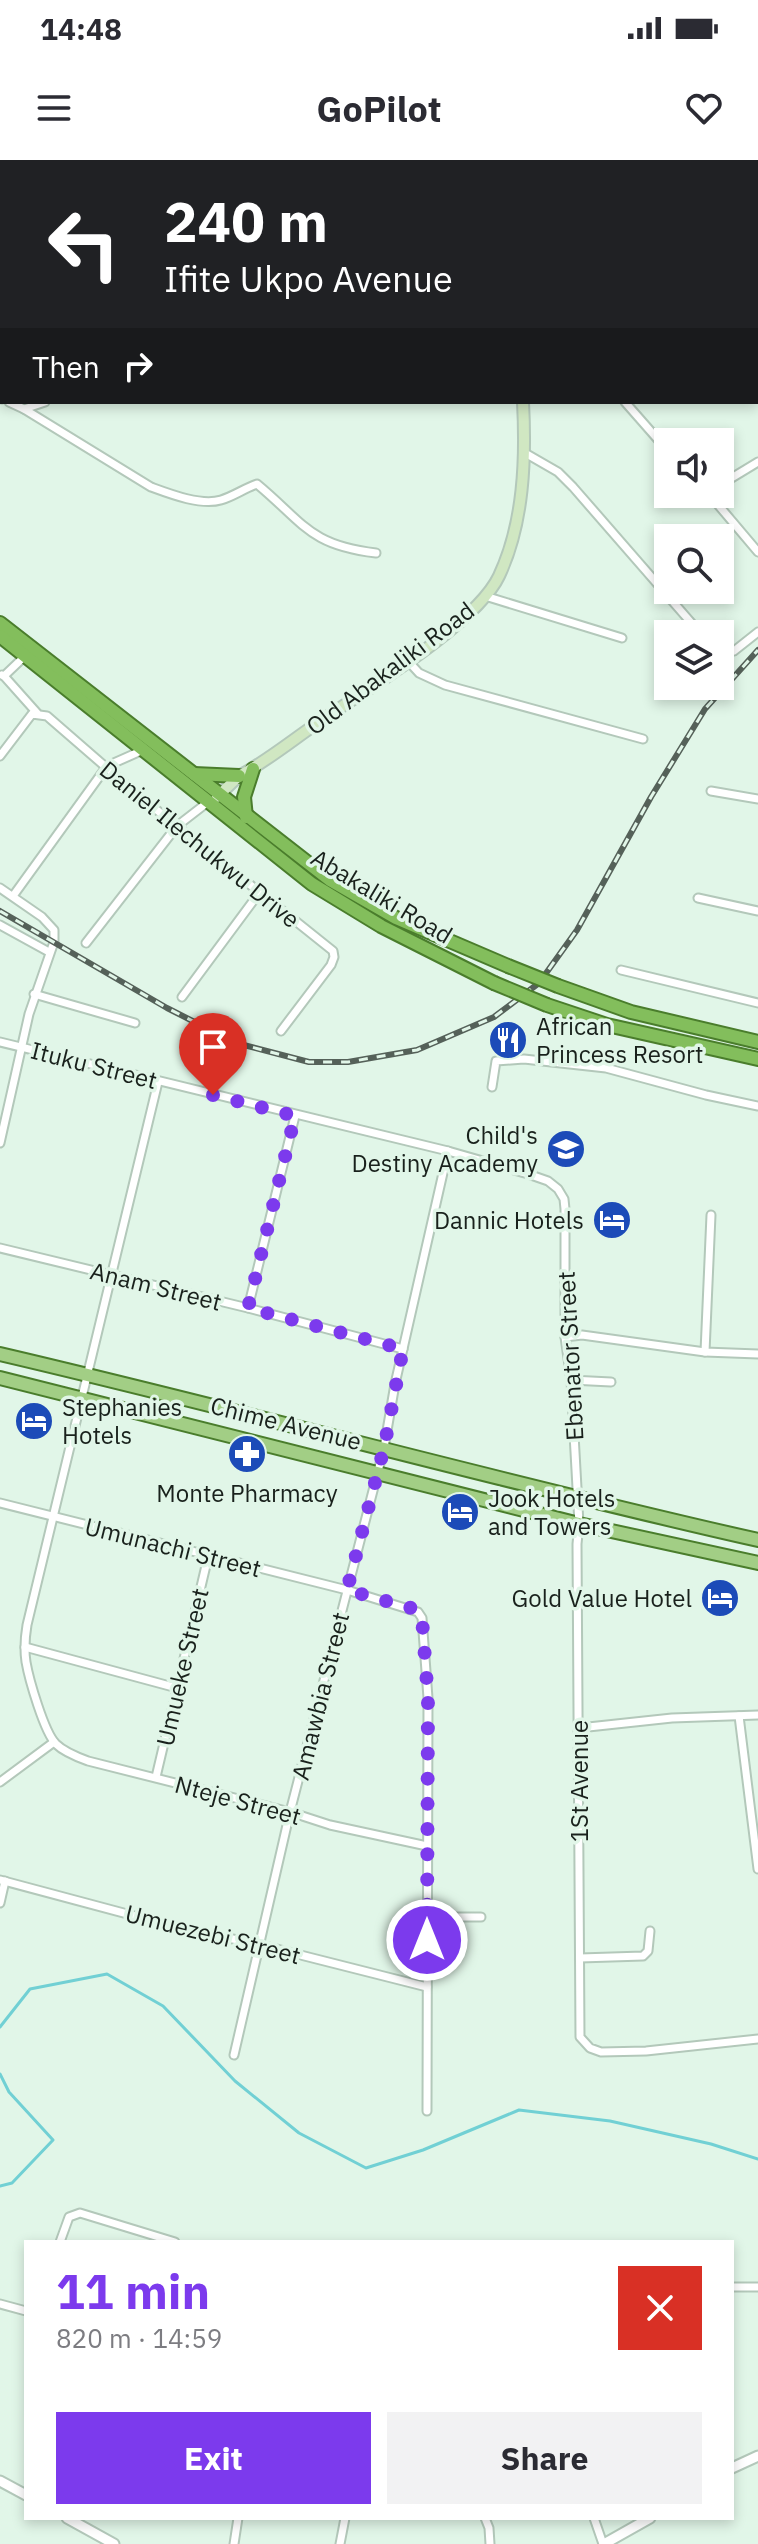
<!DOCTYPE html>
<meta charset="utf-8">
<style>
:root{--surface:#fff;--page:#f2f2f3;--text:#2b2b33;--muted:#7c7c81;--accent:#7c3aed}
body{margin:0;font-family:"IBM Plex Sans",sans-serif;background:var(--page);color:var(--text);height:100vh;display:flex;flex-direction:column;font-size:30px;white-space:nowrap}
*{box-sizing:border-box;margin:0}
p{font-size:26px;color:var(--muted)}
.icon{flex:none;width:44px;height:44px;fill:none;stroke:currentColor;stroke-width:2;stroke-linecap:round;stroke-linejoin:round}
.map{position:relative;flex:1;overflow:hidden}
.sheet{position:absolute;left:24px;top:2080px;width:710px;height:280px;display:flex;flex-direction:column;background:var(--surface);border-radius:0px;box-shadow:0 4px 12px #0003}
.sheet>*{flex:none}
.guide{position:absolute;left:0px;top:0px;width:758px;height:244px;box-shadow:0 4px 12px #0003;background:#202124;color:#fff;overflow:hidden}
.tools{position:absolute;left:654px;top:268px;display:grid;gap:16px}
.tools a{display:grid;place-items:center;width:80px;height:80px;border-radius:0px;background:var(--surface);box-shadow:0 4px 12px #0003;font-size:40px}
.pin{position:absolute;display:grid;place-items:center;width:68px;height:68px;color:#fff;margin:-82px -34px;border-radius:50% 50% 50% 0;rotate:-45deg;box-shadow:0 0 8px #0007}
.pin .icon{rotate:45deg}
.me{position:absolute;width:88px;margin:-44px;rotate:0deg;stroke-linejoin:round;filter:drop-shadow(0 0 6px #0008)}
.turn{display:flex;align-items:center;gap:28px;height:168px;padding:0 32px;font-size:36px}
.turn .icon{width:104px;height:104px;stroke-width:2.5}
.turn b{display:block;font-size:56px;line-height:68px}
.then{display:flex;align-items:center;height:76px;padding:0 32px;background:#0003;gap:16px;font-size:30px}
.round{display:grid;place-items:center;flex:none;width:84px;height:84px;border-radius:0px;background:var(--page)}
.headline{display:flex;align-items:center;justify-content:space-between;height:136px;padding:0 32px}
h1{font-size:48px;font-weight:700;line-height:60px;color:var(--accent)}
.cta{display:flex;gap:16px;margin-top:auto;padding:16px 32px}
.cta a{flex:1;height:92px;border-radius:0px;background:var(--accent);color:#fff;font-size:32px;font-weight:700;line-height:92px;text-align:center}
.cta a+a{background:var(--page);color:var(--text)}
.status{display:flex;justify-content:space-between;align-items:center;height:56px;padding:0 40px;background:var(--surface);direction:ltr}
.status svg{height:22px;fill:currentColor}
header{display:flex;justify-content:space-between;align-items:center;height:104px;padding:0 32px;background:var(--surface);font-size:36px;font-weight:700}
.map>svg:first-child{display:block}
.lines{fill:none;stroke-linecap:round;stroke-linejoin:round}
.stream{stroke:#71d0d4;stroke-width:3}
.minor-casing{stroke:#b3c8ba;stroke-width:11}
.tertiary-casing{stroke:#b3c8ba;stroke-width:13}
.secondary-casing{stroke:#b3c8ba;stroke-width:14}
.primary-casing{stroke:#4a7d2c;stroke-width:16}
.trunk-casing{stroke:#4a7d2c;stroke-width:16}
.minor{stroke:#fff;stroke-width:7}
.tertiary{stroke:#fff;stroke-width:9}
.secondary{stroke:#d0e7c2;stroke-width:10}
.primary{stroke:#a2ce85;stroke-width:12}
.trunk{stroke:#83be5c;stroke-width:12}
.rail-casing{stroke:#556159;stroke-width:6}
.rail{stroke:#e1f6e8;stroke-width:3;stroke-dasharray:9;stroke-linecap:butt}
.trunk-bridge-casing{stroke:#4a7d2c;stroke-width:16;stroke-linecap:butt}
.trunk-bridge{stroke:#83be5c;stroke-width:12}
.route{stroke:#7c3aed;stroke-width:14;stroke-dasharray:0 25.2}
.labels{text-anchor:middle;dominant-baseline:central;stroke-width:7;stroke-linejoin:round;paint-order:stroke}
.street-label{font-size:24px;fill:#19211c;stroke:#e1f6e8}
.poi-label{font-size:24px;fill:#19211c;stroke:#e1f6e8;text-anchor:start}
</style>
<div class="status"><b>14:48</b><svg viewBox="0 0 49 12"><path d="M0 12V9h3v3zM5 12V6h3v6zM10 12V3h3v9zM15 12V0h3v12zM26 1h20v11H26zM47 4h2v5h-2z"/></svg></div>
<header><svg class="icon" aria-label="menu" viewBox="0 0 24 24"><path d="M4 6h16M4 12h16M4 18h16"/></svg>GoPilot<svg class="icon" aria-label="heart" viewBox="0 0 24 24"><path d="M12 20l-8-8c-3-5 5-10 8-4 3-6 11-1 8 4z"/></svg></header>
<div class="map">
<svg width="758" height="2384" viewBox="0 0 758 2384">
<rect width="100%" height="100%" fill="#e1f6e8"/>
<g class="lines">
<g class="stream">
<path d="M0,1867L30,1829L107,1814L163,1846L235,1921L299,1973L366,2008L423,1990L519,1950L610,1961L711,1984L758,1999"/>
<path d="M0,1914L9,1932L53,1980L12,2023L0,2026"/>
</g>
<g class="minor-casing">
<g id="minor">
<path d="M52,0L54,2"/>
<path d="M518,0L520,2"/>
<path d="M0,53L2,52"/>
<path d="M756,70H758"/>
<path d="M0,168L2,171"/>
<path d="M0,204L2,195"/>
<path d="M0,238L2,239"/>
<path d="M9,242L24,249L45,242"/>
<path d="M625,242L668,291"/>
<path d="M24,249L151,327C170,334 201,346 221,340C234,336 245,328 257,324C304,363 309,385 376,393"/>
<path d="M525,293L558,312L573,327L701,474"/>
<path d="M720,325L758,302"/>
<path d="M709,334L758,392"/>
<path d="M485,436L622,478"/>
<path d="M720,490L726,493L734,491L758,472"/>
<path d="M408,501L419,513L445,525L643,579"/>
<path d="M2,515L4,516L25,496"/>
<path d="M4,516L37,553"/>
<path d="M0,596L32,554L47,556L138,635L333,791L334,797L331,805L281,871"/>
<path d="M711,631L758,639"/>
<path d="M0,728L42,757L54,770V782L29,854L0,983"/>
<path d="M13,736L107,606L143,590"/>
<path d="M698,738L758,751"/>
<path d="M0,765L49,792"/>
<path d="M86,783L177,666L208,642"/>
<path d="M621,810L758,843"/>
<path d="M34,834L135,863"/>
<path d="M182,837L259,733"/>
<path d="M0,882L448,991L528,1014L548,1021L558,1029L564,1039L565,1049V1177L571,1220L579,1364L577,1384L580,1877L590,1888L601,1892L646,1891L758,1879"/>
<path d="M158,922L27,1465C25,1477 24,1489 26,1502C29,1519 44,1572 56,1584C64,1592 77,1597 88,1601L290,1652L330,1665L427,1686"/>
<path d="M492,927L496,901L524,899L606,908L706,935L758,946"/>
<path d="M0,1088L248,1148L403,1189"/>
<path d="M248,1148L295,956"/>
<path d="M565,1177L582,1175L705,1192L758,1194"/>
<path d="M705,1192L711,1055"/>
<path d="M571,1220L611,1222"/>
<path d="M0,1343L347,1430L418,1452L422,1458L428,1538L427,1951"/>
<path d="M25,1487L177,1528"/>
<path d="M739,1556L758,1709"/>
<path d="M579,1568L672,1558L758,1555"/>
<path d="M156,1617L208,1397"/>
<path d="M0,1622L54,1582"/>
<path d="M0,1720L176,1767L261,1785L427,1827"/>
<path d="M0,1743L5,1721"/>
<path d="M427,1757H481"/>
<path d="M580,1798L643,1796L648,1791L650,1771"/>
<path d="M234,1895L290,1652L384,1288L395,1224L448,991"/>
<path d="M60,2082L69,2057L80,2053L175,2082"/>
<path d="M732,2127H758"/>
<path d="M0,2144L26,2151"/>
<path d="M485,2358L489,2368L490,2384"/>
<path d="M594,2358L603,2384"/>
<path d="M234,2384L238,2358"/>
<path d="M340,2384L345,2358"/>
</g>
</g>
<g class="tertiary-casing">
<g id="tertiary">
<path d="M634,0L635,2"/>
<path d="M732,2308L758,2296"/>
<path d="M0,2321L26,2335"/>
<path d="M67,2358L114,2384"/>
<path d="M604,2384L650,2358"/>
</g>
</g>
<g class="secondary-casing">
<g id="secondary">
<path d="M756,78H758"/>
<path d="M217,637L239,616C269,600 296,577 325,558C369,528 477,463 499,416C524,363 526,299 523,242"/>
</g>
</g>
<g class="primary-casing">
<g id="primary">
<path d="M0,1194C253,1253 504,1323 758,1380"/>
<path d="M0,1218L579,1364L758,1403"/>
</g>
</g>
<g class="trunk-casing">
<g id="trunk">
<path d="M0,463L330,720L396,758L508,806"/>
<path d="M0,476L312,724L381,766L494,823"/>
<path d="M194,614L239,616"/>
<path d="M246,657L244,637L253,609"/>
<path d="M558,826L631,852L758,882"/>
<path d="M547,845L607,865L758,899"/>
</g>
</g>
<use href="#minor" class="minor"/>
<use href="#tertiary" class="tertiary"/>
<use href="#secondary" class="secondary"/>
<use href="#primary" class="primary"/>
<use href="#trunk" class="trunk"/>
<g class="rail-casing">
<path id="rail" d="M0,751L167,848L236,883L309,902H348L417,890L494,857L539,823L577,770L651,637L705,549L758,490"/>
</g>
<use href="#rail" class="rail"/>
<g class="trunk-bridge-casing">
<g id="trunk-bridge">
<path d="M508,806L558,826"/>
<path d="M494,823L547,845"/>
</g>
</g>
<use href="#trunk-bridge" class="trunk-bridge"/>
</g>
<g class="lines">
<path class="route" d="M213,935L295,956L248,1148L403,1189L384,1288L347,1430L411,1448L422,1458L428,1538L427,1780"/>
</g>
<defs>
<g id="restaurant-disc" transform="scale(2)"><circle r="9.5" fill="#1c4bb8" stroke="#e1f6e8"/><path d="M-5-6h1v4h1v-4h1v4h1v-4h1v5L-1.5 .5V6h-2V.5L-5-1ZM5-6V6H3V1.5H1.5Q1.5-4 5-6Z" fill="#fff"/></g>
<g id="school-disc" transform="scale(2)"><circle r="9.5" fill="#1c4bb8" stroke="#e1f6e8"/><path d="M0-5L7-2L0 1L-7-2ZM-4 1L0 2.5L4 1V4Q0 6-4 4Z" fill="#fff"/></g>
<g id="hotel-disc" transform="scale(2)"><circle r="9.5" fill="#1c4bb8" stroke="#e1f6e8"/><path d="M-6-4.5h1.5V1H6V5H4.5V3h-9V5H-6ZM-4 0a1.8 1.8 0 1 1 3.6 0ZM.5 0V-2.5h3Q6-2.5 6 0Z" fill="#fff"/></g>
<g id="pharmacy-disc" transform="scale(2)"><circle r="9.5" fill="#1c4bb8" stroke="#e1f6e8"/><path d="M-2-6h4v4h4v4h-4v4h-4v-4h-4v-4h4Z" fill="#fff"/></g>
</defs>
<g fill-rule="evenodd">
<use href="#restaurant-disc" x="508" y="880"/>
<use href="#school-disc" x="566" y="989"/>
<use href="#hotel-disc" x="612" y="1060"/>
<use href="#hotel-disc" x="34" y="1261"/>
<use href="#pharmacy-disc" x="247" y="1294"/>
<use href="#hotel-disc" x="460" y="1352"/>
<use href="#hotel-disc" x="720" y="1438"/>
</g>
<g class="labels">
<g class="street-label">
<text transform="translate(390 508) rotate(-37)">Old Abakaliki Road</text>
<text transform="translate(200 684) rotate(39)">Daniel Ilechukwu Drive</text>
<text transform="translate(382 736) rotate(31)">Abakaliki Road</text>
<text transform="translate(94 905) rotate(14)">Ituku Street</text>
<text transform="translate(156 1126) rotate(14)">Anam Street</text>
<text transform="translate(570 1196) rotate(-93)">Ebenator Street</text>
<text transform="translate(286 1263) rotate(14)">Chime Avenue</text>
<text transform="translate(173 1387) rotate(14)">Umunachi Street</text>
<text transform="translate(182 1507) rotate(-77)">Umueke Street</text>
<text transform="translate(320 1536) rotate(-76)">Amawbia Street</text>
<text transform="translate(579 1621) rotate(-90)">1St Avenue</text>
<text transform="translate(238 1640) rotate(15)">Nteje Street</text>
<text transform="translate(213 1774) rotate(14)">Umuezebi Street</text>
</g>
<g class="poi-label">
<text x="536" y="866">African<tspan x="536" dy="28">Princess Resort</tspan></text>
<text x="538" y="975" text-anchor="end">Child's<tspan x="538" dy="28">Destiny Academy</tspan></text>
<text x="584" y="1060" text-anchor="end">Dannic Hotels</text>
<text x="62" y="1247">Stephanies<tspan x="62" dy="28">Hotels</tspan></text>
<text x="247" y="1333" text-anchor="middle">Monte Pharmacy</text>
<text x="488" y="1338">Jook Hotels<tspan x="488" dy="28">and Towers</tspan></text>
<text x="692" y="1438" text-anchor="end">Gold Value Hotel</text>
</g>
</g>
</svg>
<div class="tools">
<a><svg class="icon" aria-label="sound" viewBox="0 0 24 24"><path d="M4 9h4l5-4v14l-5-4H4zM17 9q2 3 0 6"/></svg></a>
<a><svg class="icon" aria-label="search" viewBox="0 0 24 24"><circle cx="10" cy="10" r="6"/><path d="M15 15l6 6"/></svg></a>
<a><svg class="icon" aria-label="layers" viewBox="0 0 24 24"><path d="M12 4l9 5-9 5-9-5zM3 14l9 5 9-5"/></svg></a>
</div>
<div class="pin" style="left:213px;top:935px;background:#d93025"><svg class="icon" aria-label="arrive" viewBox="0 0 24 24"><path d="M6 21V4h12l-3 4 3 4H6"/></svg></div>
<svg class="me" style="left:427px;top:1780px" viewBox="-20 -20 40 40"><circle r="17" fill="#7c3aed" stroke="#fff" stroke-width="3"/><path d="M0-11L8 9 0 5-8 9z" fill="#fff"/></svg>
<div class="guide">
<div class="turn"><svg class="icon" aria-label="left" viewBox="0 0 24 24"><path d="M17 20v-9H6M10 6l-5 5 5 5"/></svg><div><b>240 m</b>Ifite Ukpo Avenue</div></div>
<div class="then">Then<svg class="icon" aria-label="right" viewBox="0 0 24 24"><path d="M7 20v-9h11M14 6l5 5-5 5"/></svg></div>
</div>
<section class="sheet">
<div class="headline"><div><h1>11 min</h1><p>820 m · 14:59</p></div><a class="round" style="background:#d93025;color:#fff"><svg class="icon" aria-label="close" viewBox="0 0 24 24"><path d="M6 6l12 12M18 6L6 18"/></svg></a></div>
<div class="cta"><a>Exit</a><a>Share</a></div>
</section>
</div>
